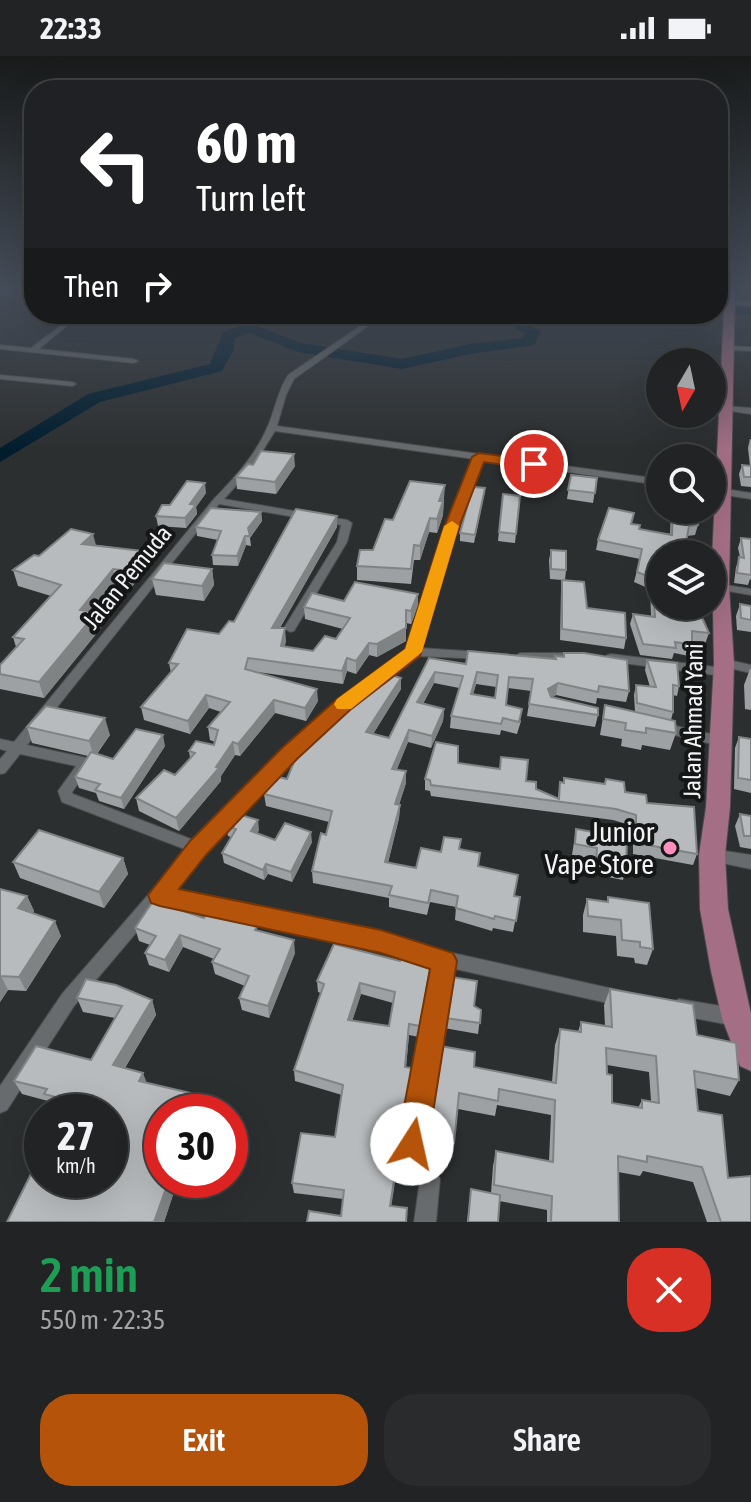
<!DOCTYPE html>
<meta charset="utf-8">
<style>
:root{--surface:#212324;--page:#292b2c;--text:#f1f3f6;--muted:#a2a4a6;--line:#3e4041;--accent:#b45309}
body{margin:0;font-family:"Asap Condensed",sans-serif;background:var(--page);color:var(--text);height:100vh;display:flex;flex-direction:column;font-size:30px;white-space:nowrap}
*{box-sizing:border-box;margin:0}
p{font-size:26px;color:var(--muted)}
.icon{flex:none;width:44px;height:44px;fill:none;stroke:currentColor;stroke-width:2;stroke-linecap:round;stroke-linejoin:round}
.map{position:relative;height:1166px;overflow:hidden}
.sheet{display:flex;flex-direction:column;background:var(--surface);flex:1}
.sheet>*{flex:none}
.banner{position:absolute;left:24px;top:24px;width:704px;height:244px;border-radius:32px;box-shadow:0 8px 32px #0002,0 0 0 2px var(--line);background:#202124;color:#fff;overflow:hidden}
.needle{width:52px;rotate:189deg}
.fabs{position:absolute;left:646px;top:292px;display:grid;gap:16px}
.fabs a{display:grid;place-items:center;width:80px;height:80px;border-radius:50%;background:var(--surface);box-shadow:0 8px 32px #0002,0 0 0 2px var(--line);font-size:40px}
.speed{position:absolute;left:24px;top:1038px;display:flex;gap:16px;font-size:40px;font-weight:700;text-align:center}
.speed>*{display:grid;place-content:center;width:104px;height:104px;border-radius:50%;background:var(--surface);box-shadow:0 8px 32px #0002,0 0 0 2px var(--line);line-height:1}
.speed small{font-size:20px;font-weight:400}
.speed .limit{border:12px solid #d22;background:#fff;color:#111}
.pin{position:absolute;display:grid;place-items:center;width:68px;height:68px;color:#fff;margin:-34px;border:4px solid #fff;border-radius:50%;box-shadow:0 2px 8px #0007}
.me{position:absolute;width:88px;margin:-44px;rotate:10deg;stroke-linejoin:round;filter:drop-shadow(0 0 6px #0008)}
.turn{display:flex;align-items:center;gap:28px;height:168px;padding:0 40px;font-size:36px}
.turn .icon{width:104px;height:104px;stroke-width:2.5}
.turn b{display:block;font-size:56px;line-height:68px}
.then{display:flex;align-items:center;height:76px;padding:0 40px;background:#0003;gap:16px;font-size:30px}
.round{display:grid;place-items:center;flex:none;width:84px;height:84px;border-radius:32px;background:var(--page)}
.overview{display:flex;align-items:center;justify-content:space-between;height:136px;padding:0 40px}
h1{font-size:48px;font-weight:600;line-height:60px;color:#1e9e55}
.action{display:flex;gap:16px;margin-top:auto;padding:16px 40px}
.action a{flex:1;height:92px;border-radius:32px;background:var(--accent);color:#fff;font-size:32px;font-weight:600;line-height:92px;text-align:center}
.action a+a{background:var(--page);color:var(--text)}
.status{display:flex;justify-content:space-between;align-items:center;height:56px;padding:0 40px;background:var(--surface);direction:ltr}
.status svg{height:22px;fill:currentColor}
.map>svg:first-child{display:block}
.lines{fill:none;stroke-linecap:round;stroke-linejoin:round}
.river{fill:#001d2e;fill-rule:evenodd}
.minor-casing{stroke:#4a4c4d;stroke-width:2}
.primary-casing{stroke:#4a4c4d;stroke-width:2}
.minor{fill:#686b6d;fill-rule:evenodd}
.primary{fill:#a46f85;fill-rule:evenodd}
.wall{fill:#9da1a3;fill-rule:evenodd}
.shaded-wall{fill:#808384}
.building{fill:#b7bbbd;stroke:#808384;stroke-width:2;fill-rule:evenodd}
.route{fill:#b45309;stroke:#753606;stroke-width:2}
.slow{fill:#f59e0b}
.poi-dot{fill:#fe8ebb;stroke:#151717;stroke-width:3}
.labels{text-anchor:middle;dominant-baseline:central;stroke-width:8;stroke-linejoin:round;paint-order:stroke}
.street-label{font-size:24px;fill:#f3f4f6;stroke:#151717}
.near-poi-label{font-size:28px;fill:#f3f4f6;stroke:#151717;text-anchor:end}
</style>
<div class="status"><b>22:33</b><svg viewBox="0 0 49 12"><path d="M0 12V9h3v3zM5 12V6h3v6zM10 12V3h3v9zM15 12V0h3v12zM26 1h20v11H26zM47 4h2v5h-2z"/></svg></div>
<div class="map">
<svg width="751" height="1166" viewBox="0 0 751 1166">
<rect width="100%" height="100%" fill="#2c2f30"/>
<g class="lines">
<g class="river">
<path d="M718,247L751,251V259L718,255Z"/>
<path d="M495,258H512L538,274L541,277L534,289L470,298L402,313L298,296L249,277L235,282L234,293L222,315L100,346L0,406V392L88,338L210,308L223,276L249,267L301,287L402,303L470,288L522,282L525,278Z"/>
</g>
<g class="minor-casing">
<g id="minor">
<path d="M718,243L751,246V250L718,247Z"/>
<path d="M378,258H385L294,323L286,339L277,370L660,423V429L482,404L453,479L420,592L481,596L487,600L485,603L416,600L348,652L294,702L203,796L171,834L627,936L630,942L627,948L621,950L451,912L422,1087L440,1123L436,1166H414L420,1124L402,1088L435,909L162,846L74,950L7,1054L0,1057V1030L62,938L187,794L62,746L58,735L76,710L20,698L5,717L0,718V703L7,695L0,693V683L14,686L214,443C234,422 255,400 267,372C275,355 277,336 288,319ZM275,375L474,403L443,479L407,594L338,646L284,694L196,785L73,738L72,736L91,710L87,702L27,689L219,448L341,469L337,486L284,572L290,576L294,575L347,486L352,467L347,464L224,443L252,412Z"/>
<path d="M72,261L75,263L74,264L39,293L134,303L138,305L134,307L0,293V289L31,292Z"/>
<path d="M725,290L751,291V295L728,294L724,292Z"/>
<path d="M0,319L72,326L76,328L72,330L0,323Z"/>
<path d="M724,350L751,352V358L724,354Z"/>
<path d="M712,431L751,437V443L712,437Z"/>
<path d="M720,528L751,533V539L716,533L714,531Z"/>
<path d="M520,597H569L575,601L569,605L516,604L514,601Z"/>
<path d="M611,598L723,612L729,616L723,620L607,605L605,602L607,599Z"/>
<path d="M724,603L751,609V617L720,610L718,607L720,604Z"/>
<path d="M663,667L720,680L725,681L727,685L725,689L720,690L658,675L656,672L658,669Z"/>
<path d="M712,793L751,799V813L707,804L704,799L707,794Z"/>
<path d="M679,943L751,955V973L673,958L670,952L673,946Z"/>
</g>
</g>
<g class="primary-casing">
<path id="primary" d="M725,232H735L729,531L734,607L730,751L725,799L728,853L751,958V1015L740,1010L722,962L711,915L700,853L699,799L706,751L714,607L712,503Z"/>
</g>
<use href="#minor" class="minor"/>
<use href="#primary" class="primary"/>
</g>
<g class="wall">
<path d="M750,383H751V431L741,430L739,418L742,409L750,410L748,392Z"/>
<path d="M295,410L276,438L237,433L236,421Z"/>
<path d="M571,419L597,422L593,447L567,443Z"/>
<path d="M653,424L660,425V449L651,448V434Z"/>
<path d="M485,432L474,487L460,485V477Z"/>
<path d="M206,437L196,451L197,458L186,472L158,470L156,460L170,449Z"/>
<path d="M503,438L520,440L515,487L498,485Z"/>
<path d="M444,443L443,459L437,477L429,476L420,504H414L411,528L357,524V510L373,494Z"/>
<path d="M671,454H700L698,469L695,479L687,480L660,550L709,577L705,588L692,586L689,600L674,597L672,603L640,599L630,568L633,558L651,560L650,533L634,526L640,503L596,494L598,484L632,468L639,473L670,478Z"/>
<path d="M261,456L262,465L250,482L251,490L246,489L238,510L213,509L212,499L218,484L197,480L196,471Z"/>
<path d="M337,460V471L280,572L286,585L284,591L313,595L336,583L343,573L305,563L304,551L344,545L418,550L411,568L406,567V585L377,601L369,599L356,618L347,615L343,628L250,615L318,645L306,665L275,657L240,700L235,699L221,720V725L179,775L139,755L136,742L175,719L190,702L189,695L214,689L215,686L210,684L208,671L221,656L209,652L190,678L144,664L141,651L171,617L169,607L219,578L234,566Z"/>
<path d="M741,482L751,483V524L750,523L748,529L734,527L736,511L740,501L738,492Z"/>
<path d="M96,489L143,495L146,510L132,531L117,529L95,556H97L101,572L44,642L0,633V609L16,591L13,581L51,540L18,530L13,514L39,500Z"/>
<path d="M551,494L566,514L565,524L587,552L626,582L624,593L560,584L561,534L562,524L550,523L549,504Z"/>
<path d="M212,513L214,529L204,545L156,539L152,523Z"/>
<path d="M740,548L751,550V576L737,574L736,560Z"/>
<path d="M564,597L629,635L626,646L597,642L596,648L556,639L552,641L598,659L595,671L527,660L531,635L508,632L506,649L521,665L517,678L501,674L500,679L450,672L451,660L459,632L434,627L423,648L444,653L443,665L431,692L408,686L397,713L406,727L399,749H400L399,762L388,807L416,812L441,796L460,793L478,811L515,840L520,841L513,876L493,872L492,875L455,864L456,851L430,846L427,859L389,851V842L313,827L312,815L326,779L329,766L266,750L264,738L287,723L302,697L359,640L376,631L401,633L373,678L389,682L429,602L466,608L555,603L563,601ZM476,628L496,631L495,642L473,638Z"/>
<path d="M647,604L679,630L677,640L673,639V656L671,664L676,677L670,694L642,689L641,694L621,690L622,683L600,679L605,649L635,656L634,639L636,629L650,631L645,614Z"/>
<path d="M750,613H751V654L745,653L744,629Z"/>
<path d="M27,671L110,679L97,698L113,703L165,690L124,753L99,745L96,737L79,732L75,721L88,700L32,687Z"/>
<path d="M739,681L751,683V737L734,733L735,692Z"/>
<path d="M458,707L526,725L536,733L558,742L560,726L563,727L564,722L604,728L606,723L625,736L647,747L697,798L693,809L633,798V770L613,764L431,740L430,735L425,734V723Z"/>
<path d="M740,758L751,760V793L740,791L735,770Z"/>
<path d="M226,770L259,774L257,778L275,784L312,786L292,826L268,818L264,824L224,807L222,797L231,781L228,780Z"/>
<path d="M576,773L626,813L623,824L593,818L594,803L572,799Z"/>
<path d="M123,802L128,818L104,852L20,822L13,806Z"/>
<path d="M0,833L27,840L34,855L32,857L61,880L26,935L8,934L0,946Z"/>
<path d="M608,841L653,893L647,909L635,907L634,902L617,900L616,880L583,876V859L587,843L607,846Z"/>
<path d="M159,847L204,862H237L295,897L269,962L242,954L239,942L245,930L215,918L212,906L214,903L183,891L169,916L149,909L145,897L150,889L139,885L135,872Z"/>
<path d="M400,905L432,912L419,981L409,979L406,1011L411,1012L409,1033L341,1160L343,1143L294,1137L292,1127L335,1081L342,1039L295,1025L294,1014L321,937L318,936L317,925ZM361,938L393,947L389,970L352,965Z"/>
<path d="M610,933L697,979L739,1024L730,1040L696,1032L698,1055L728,1122L751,1166H707L693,1126L643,1115L640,1120L618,1116L619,1166H547V1154L499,1145L498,1166H467L471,1133L491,1137L493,1110L496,1095L549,1105L551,1059L497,1049L495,1060L458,1053L452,1102L431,1098L425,1087L426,1071L474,1011L552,1026L555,989L560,973L578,976L581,966L605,970L604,949ZM607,1009L649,1016L651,1045L642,1044L638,1052L612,1047Z"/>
<path d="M77,942L152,944L156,959L125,1012L146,1027L199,1039L203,1053L202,1056H162L178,1124L164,1166H7L110,1124V1056H68L51,1052L48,1045L22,1038L14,1025L91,1004L115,962L83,956Z"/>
<path d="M474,950L481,954L478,978L444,972L445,962Z"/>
</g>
<g class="shaded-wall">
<path d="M294,398L295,410L276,438L275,426Z"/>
<path d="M205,427L206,437L196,451L197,458L186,472L185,462L190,448Z"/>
<path d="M445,429L444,443L438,459L439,445Z"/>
<path d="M485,432L484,440L474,487L475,479Z"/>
<path d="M443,445V459L437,477V463Z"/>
<path d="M261,456L262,465L249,482L248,472Z"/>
<path d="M337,460V471L273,584L272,572Z"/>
<path d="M430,462L429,476L420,504V490Z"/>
<path d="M93,478L97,493L82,488Z"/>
<path d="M245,480L246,489L238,510L237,500Z"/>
<path d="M143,495L146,510L132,531L129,515Z"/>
<path d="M113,513L117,529L85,570L80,554Z"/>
<path d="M212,513L214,529L204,545L202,530Z"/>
<path d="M418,538V550L411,568V555Z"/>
<path d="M97,556L101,572L44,642L39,626Z"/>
<path d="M285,572L286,585L282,603L281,590Z"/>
<path d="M406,572V585L377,601V588Z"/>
<path d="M369,587V599L356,618V605Z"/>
<path d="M347,602V615L343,628L342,615Z"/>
<path d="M435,616L434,627L417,658V646Z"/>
<path d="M477,616L476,628L470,650L471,638Z"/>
<path d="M401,622V633L367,688L366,676Z"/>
<path d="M558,627L556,639L546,645L548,633Z"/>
<path d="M317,633L318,645L306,665L305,652Z"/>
<path d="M206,639L209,652L190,678L188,665Z"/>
<path d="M274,644L275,657L240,700L238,688Z"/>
<path d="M444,653L443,665L431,692L432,680Z"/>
<path d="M105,662L110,679L94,701L89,685Z"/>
<path d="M409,674L408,686L392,725V713Z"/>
<path d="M163,679L165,690L124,753L121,742Z"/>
<path d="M233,686L235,699L221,720V725L179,775L176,762L216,711Z"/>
<path d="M406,715V727L395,760V748Z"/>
<path d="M400,749L399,762L385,818V806Z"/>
<path d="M258,764L259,774L252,786L251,775Z"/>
<path d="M311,776L312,786L292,826L291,816Z"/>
<path d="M123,802L128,818L104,852L99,836Z"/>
<path d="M266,808L268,818L264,824L263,814Z"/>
<path d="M27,840L34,855L25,867L18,852Z"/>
<path d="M55,865L61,880L26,935L19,921Z"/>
<path d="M180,879L183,891L169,916L165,904Z"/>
<path d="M294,884L295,897L269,962L268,950Z"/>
<path d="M432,901V912L419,981L420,970Z"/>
<path d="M1,920L8,934L0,946V921Z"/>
<path d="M360,927L361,938L349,975L348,964Z"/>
<path d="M152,944L156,959L118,1023L113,1009Z"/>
<path d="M143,1017L148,1030L139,1025Z"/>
<path d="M410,1023L409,1033L390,1159V1150Z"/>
<path d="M199,1039L203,1053L202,1056H193Z"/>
<path d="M169,1124H178L164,1166H154Z"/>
</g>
<g class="building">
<path d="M261,395L294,398L275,426L236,421L248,408L253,409Z"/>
<path d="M742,409L751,410V421H744Z"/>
<path d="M571,419L597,422L595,437L568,434Z"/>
<path d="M653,424L660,425V439L653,438Z"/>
<path d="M187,425L205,427L190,448L196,449L185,462L156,460L162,449H170Z"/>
<path d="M410,425L445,429L439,445H443L437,463L430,462L420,490L414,489L411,513L357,510L360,494H373L385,463L393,464Z"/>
<path d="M474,431L485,432L475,479L460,477L471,436Z"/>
<path d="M503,438L520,440L516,478L499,476Z"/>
<path d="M211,452L261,456L248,472L250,480H245L237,500L212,499L221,475L196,471Z"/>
<path d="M609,452L634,457L631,468L640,469L639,473L672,479L673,454H700L698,469L689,470L684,498H688H660V550H697L709,577L692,575V589L675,586L676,592L643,588L633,558L655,561L652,522L637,516L642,493L598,484Z"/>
<path d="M296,453L337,460L272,572H285L281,590L313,595L325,580L336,583L350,562L304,551L312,537L344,545L355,526L418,538L411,555L406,554V572L377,588L369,587L356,605L347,602L342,615L248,602L245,613L317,633L305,652L274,644L238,688L233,686L216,711L219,712L176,762L136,742L164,714L175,719L195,697L189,695L196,685L214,689L218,674L208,671L230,646L206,639L188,665L141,651L178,608L169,607L187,573L219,578L229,565L234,566Z"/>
<path d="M71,473L93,478L82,488L143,495L129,515L113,513L80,554L97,556L39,626L0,618V609L24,583L13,581L61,529L13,514L34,499L39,500Z"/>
<path d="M741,482L751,483V519L737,517L739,501L744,502Z"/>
<path d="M551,494L566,495V514L551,513Z"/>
<path d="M164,507L212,513L202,530L152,523Z"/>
<path d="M562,524L584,526L587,552L625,557L626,582L562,573Z"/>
<path d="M740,548L751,550V564L741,562Z"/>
<path d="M468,595L556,603L555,600L564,601V597H584L627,604L629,635L599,630L598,636L558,627L548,633L551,641L598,652V659L529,648L533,623L509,621L506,649L522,653L519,666L503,662L501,668L451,660L463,620L435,616L417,646L444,653L432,680L409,674L392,713L406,715L395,748L400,749L385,806L416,812L421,792L441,796L444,781L461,783L459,793L480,797L478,810L518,819L514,840L520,841L516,865L495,860L494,863L456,852L458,840L431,834L428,847L389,839L392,830L312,815L321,777L326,779L332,755L264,738L274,720L287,723L298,696L302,697L319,670L330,659L337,661L349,643L359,640L368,628L376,631L385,617L401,622L366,676L389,682L429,602L466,608ZM477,616L498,619L495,642L471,638Z"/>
<path d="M647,604L677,607L679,630L673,629V656L637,647L636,629L656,631Z"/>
<path d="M605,649L675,665L676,677L646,672V677L625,674L626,667L603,663Z"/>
<path d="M46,650L105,662L89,685L27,671Z"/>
<path d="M136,673L163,679L121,742L95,734L100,728L75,721L91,696L113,703Z"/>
<path d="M739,681L751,683V724L738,722Z"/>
<path d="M436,686L458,690V707L500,713L501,701L528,704L526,725L536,726V733L559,743L560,726L564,727V722L605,728L606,723L624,726L625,736L646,739L647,747L694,751L697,798L636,787V759L616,753L431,729L430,724L425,723Z"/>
<path d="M234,757L258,764L251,775L275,784L285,767L311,776L291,816L266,808L263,814L222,797L236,773L226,770Z"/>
<path d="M740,758L751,760V780H744Z"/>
<path d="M576,773L627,782L626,813L596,807L597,792L575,788Z"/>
<path d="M39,774L123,802L99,836L13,806Z"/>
<path d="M0,833L27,840L18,852L55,865L19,921L1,920L0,921Z"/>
<path d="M608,841L649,847L653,893L640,891V886L622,884L621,864L588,860L587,843L608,846Z"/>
<path d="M162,844L168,845L167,849L159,847Z"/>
<path d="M153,845L204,862L212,848L235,853L231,860L258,869L255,874L294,884L268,950L239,942L249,920L212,906L220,893L180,879L165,904L145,897L156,880L135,872Z"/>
<path d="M334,888L400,905L403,894L432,901L420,970L409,968L405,1011L411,1012L410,1023L390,1150L407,1152L406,1166H307L309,1155L341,1160L344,1134L292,1127L301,1077L335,1081L343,1029L294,1014L324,928L317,925ZM360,927L395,936L389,970L348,964Z"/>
<path d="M452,921L477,925L474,950L481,954L480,967L445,962Z"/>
<path d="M86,923L116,929L152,944L113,1009L143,1017L139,1025L199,1039L193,1056H162V1124H169L154,1166H7L42,1096V1124H110V1056H99L100,1053L44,1038L47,1033L14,1025L36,990L91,1004L122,950L77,942Z"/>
<path d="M610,933L693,948L697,979L736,987L739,1024L694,1015L698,1055L722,1059L728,1122L751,1120V1166H721L702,1111L647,1100V1106L618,1100L619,1166H551L552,1140L494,1129L496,1095L553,1106L555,1044L499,1033L498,1045L459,1037L454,1087L432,1083L426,1071L440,990L475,996L474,1011L556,1027L560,973L581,976V966L612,971ZM606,992L656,1000L659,1047L642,1044V1052L612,1047V1019L607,1018Z"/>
<path d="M471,1133L500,1139L498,1166H468Z"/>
</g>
<linearGradient id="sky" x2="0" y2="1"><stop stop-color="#181a1a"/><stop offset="0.59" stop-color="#454d59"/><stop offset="1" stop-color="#454d59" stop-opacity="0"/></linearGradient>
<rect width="751" height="395" fill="url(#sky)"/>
<path class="route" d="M479,397L534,404L541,408L534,413L484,406L456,479L420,600L350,654L297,703L206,799L179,833L381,874L453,897L457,905L428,1088L423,1099L412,1103L402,1099L397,1088L430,913L381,897L160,850L151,847L148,839L190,785L282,692L336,644L405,593L441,479L472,401Z"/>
<path class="slow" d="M452,465L459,470L422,596L351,653H337L334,648L337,643L405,593L444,470Z"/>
<circle class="poi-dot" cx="670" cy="792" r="8"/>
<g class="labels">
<g class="street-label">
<text transform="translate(127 521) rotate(-51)">Jalan Pemuda</text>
<text transform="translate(693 665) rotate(-89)">Jalan Ahmad Yani</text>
</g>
<g class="near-poi-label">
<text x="654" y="776">Junior<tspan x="654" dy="32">Vape Store</tspan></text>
</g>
</g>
</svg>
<div class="fabs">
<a><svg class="needle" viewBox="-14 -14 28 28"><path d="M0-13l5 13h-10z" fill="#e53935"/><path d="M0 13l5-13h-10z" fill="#a2a4a6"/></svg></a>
<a><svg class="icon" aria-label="search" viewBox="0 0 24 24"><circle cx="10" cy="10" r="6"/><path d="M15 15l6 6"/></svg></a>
<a><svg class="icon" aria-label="layers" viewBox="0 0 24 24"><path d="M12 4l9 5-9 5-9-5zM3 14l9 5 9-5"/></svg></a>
</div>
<div class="speed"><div>27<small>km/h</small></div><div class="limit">30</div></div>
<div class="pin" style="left:534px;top:408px;background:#d93025"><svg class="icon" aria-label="arrive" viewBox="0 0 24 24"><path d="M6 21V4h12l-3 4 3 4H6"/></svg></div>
<svg class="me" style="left:412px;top:1088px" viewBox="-20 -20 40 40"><circle r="19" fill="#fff"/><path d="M0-13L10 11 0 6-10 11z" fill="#b45309"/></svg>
<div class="banner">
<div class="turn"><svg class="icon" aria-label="left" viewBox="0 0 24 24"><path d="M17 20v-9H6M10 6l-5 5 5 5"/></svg><div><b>60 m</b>Turn left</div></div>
<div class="then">Then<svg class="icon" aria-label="right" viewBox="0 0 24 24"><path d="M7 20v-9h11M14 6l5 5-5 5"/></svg></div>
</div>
</div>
<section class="sheet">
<div class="overview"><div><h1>2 min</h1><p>550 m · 22:35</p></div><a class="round" style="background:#d93025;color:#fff"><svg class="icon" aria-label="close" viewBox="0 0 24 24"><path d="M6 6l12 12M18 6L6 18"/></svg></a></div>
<div class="action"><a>Exit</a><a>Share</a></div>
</section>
